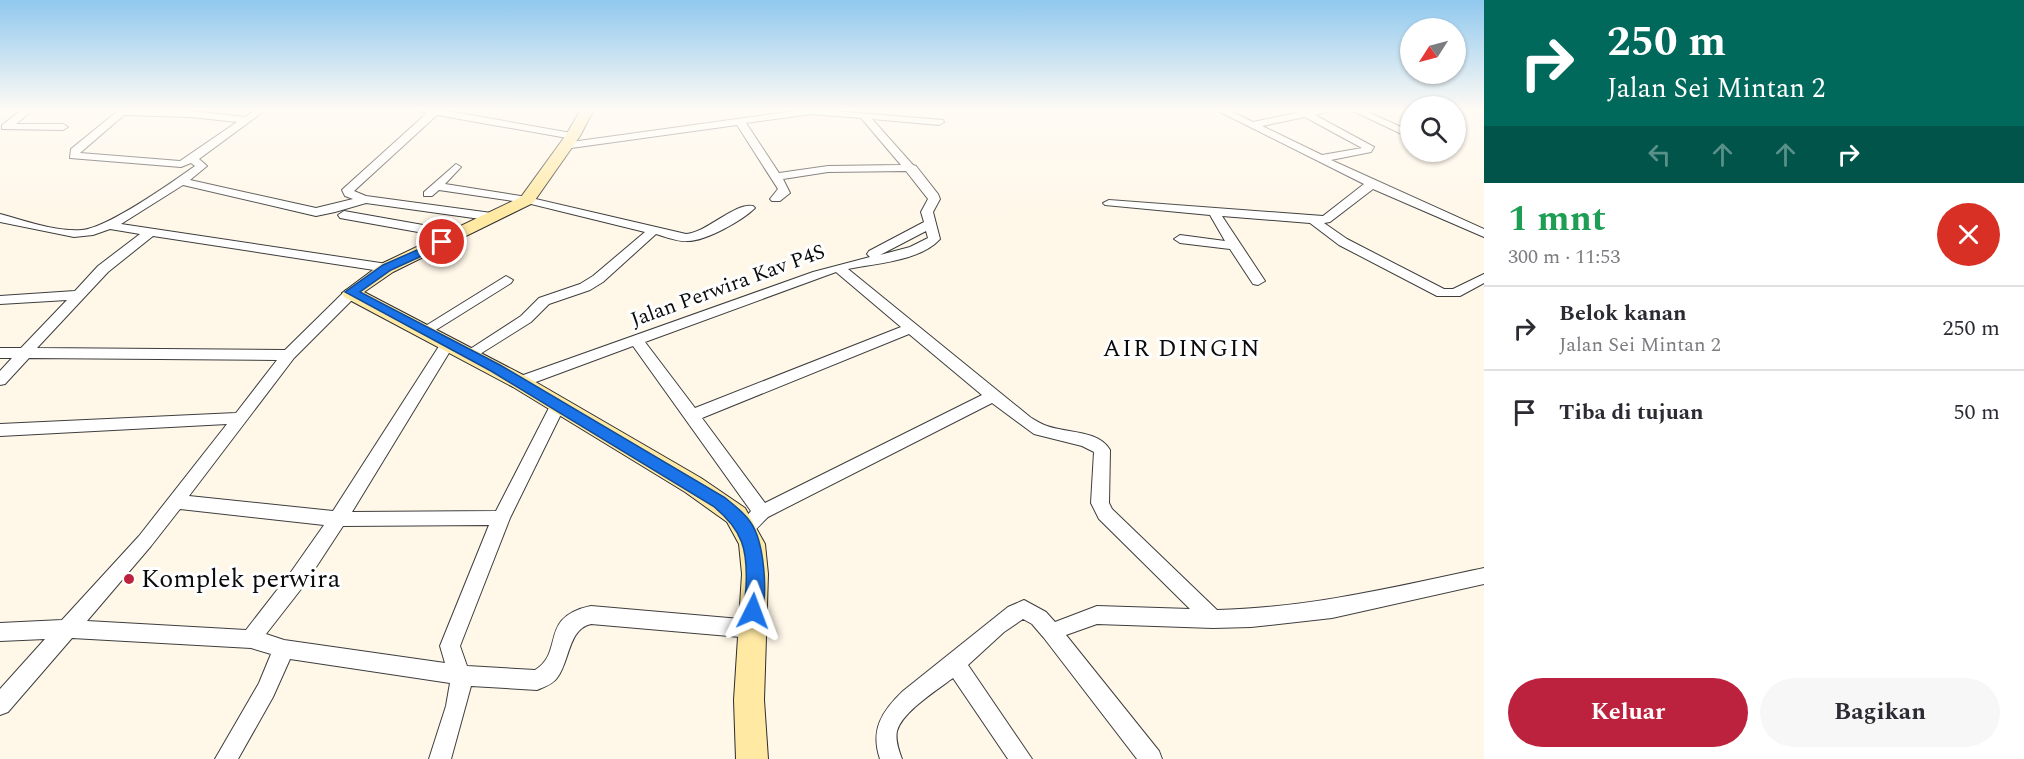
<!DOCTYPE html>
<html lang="id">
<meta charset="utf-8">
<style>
:root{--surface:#fff;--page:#f7f7f7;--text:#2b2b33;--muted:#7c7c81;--line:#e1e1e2;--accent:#bc213d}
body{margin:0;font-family:Spectral,serif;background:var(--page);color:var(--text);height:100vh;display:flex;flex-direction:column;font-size:22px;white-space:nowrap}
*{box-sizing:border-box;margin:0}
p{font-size:20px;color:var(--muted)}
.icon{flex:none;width:33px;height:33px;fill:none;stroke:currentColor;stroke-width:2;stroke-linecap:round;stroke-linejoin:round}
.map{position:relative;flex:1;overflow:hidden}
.side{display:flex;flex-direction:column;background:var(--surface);width:540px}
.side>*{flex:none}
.top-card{background:#00695c;color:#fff;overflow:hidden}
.needle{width:39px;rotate:234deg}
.buttons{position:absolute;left:1400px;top:18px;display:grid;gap:12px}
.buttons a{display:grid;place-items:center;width:66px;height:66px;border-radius:50%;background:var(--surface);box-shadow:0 2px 4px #0004;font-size:30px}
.pin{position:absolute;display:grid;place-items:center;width:51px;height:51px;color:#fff;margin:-26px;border:3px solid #fff;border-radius:50%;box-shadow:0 2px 6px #0007}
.me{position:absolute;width:66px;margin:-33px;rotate:3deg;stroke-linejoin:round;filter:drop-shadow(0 0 4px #0008)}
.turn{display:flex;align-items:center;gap:21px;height:126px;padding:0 24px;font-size:27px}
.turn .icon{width:78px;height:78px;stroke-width:2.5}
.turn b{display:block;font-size:42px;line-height:51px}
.lanes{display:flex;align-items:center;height:57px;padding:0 24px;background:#0003;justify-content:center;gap:30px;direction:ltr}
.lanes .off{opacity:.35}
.round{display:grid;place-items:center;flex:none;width:63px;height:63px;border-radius:32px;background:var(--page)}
.summary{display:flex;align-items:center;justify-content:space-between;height:102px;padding:0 24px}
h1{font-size:36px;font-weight:700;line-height:45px;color:#1e9e55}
.primary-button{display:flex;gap:12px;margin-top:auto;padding:12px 24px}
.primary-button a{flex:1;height:69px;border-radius:36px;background:var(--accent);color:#fff;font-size:24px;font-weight:700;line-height:69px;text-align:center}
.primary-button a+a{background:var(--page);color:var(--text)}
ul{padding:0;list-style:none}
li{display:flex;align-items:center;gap:18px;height:84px;padding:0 24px;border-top:2px solid var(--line)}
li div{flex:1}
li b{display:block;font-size:22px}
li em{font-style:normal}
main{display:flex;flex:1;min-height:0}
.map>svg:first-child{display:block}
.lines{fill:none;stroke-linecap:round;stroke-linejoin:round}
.street-casing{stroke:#3e3e3e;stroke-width:2}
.secondary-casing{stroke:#2d2d2d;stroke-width:2}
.street{fill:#fff;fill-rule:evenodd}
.secondary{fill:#ffe9a3;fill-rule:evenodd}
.route{fill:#1a73e8;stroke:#114b97;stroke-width:1.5}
.poi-dot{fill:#bc213d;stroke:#fff;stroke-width:2}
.labels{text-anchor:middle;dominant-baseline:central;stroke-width:6;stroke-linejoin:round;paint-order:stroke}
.street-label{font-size:21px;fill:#0b0b0b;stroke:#fff}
.quarter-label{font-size:24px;letter-spacing:1.5px;fill:#0b0b0b;stroke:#fff}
.near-poi-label{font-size:26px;fill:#0b0b0b;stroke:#fff;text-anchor:start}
</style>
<main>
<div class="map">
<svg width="1484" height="759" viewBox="0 0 1484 759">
<rect width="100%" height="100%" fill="#fff7e8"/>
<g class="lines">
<g class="street-casing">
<g id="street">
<path d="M23,109H34L16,124H63L68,127L63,130L2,129V125Z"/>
<path d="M120,109L191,111L245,117L256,109H267L199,159L207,166L190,180L316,208L353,199L345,196L342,190L344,188L427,113L418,111L416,109H437L577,134L578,136L573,139L437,115L354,191L366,196L499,214L501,217L495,221L366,203L335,212L316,216L183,185L121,224L387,264L393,268L387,272L153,236L108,272L37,348L285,350L346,290H356L358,293L356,296L294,358L189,496L333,511L443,340L448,338L455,343L352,512L496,511L553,400H563L566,404L510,518L460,646L467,666L535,670C565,652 538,617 591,606L752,620L759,623L762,629L759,635L752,638L591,624C568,629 570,661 557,678C553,684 544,687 537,690L471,686L451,759H429L446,706L450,683L290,659L273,697L238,759H215L259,683L271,654L251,648L72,638L8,712L0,715V689L45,639L0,641V623L62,620L139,536L227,424L0,436V424L236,413L277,360L29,358L5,384L0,385V371L12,358H0V348H21L67,300L0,304V296L75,291L98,266L140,234L110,229L93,235L74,237L0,222V214C26,221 55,232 82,230C108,228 171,183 195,166L191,163L181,167L70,158L71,149ZM124,115L191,117L237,122L180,161L80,153ZM180,509L324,525L291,572L246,630L87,621L151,546ZM489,525L440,646L445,663L284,640L266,634L305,584L343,526Z"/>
<path d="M809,109L943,120L944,122L939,125L872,119L913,165L916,166L938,194L940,199L933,212L940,239C920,261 877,263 848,269L1030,417C1035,420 1041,424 1047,426C1066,433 1099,430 1110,450L1109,503L1112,509L1217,610C1308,608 1395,587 1484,568V584L1332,618L1251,627L1213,628L1097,624L1066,635L1159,751L1162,759H1137L1044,638L1032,624L1023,619L1004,632L968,665L1032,759H1008L953,678C937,690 902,712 897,731C895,740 899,751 902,759H880C870,730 882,711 903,691L1008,607L1024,600L1046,612L1055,622L1097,606L1190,609L1099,519L1091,503L1094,452L1082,446L1034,434L992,403L768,517C759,525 752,538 739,533L736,528L751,511L633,346L525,386H515L512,382L515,378L813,272L870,257L867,254L869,251L924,222L921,212L928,199L906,171L828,172L783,179L790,193L780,201H772L770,199L778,189L737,125L564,149L559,146L564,143ZM812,114L861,118L901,165L828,166L779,173L746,123ZM926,231L928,238L910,247L880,255ZM836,272L901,327L695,408L645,342ZM909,334L982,395L765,503L702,418Z"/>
<path d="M1214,109H1226L1253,122L1297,113L1292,109L1307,110L1333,109L1331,111L1315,115L1374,147L1371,152L1331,160L1484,229V237L1373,189L1330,222L1324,223L1347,239L1444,289H1453L1484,274V283L1460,296H1437L1339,245L1310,223L1222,216L1265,281L1258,285L1253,284L1230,249L1180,243L1174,239L1180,235L1225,241L1210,215L1105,205L1103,203L1109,200L1323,216L1364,184ZM1305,117L1362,148L1322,155L1262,126Z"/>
<path d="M1349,109H1361L1410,131V138Z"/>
<path d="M456,164L461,167L445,184L527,197L686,234C708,232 735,202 753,206L755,208C743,220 706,241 688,241C678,242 666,237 656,234L603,282L590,290L549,304L531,322L472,359L465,354L467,351L521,316L539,298L580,284L593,276L645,232L527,203L439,190L432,196H424V192Z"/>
<path d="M344,211L457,231L463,235L457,239L340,218L338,215Z"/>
<path d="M506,276L513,280L511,283L431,333L426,334L419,330Z"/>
</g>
</g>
<g class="secondary-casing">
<path id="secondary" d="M581,109H594L580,136L533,203L393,272L364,292L527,377L701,478L745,508L765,544L768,574L764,700L768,759H736L734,700L742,574L739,544L727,522L685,492L513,387L344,297L342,293L381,264L521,197L566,135Z"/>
</g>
<use href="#street" class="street"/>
<use href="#secondary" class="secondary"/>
</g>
<linearGradient id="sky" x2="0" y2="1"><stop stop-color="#90c8ee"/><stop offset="0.51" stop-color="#fffbf5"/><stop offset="1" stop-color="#fffbf5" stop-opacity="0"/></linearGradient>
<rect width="1484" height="215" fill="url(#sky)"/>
<path class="route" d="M442,239L447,242L446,245L391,270L360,292L500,365L724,497C734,505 744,512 751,523C764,542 769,596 760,616L753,619L747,616C743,608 745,598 746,588C748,550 743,530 713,506L491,371L345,292L383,265Z"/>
<circle class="poi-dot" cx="129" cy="579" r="6"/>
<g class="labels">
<g class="street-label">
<text transform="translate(728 286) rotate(-20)">Jalan Perwira Kav P4S</text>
</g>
<g class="quarter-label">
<text x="1182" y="349">AIR DINGIN</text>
</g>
<g class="near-poi-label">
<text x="141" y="579">Komplek perwira</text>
</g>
</g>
</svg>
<div class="buttons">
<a><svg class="needle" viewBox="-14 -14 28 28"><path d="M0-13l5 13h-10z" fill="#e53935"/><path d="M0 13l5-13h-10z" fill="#7c7c81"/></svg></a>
<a><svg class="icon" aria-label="search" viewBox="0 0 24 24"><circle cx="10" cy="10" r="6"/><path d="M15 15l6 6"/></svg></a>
</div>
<div class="pin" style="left:442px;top:242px;background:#d93025"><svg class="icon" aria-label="arrive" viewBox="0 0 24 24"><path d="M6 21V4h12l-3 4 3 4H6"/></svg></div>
<svg class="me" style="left:753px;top:611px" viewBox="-20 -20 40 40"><path d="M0-17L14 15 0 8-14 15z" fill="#1a73e8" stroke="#fff" stroke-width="4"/></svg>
</div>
<section class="side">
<div class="top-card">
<div class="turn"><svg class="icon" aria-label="right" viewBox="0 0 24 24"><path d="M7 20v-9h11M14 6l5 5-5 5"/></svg><div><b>250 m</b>Jalan Sei Mintan 2</div></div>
<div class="lanes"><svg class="icon off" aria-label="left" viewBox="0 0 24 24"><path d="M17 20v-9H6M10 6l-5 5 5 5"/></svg><svg class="icon off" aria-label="ahead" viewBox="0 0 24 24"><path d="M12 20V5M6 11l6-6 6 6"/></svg><svg class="icon off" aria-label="ahead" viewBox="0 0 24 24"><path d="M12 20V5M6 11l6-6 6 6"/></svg><svg class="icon" aria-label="right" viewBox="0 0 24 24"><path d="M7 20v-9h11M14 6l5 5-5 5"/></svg></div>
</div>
<div class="summary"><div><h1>1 mnt</h1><p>300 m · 11:53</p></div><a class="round" style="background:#d93025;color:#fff"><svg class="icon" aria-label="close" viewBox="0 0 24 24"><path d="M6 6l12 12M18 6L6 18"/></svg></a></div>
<ul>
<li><svg class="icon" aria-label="right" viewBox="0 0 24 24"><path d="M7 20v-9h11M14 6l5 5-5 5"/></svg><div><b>Belok kanan</b><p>Jalan Sei Mintan 2</p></div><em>250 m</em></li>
<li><svg class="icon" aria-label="arrive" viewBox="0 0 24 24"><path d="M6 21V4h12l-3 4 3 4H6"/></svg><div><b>Tiba di tujuan</b></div><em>50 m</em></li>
</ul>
<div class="primary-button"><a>Keluar</a><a>Bagikan</a></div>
</section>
</main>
